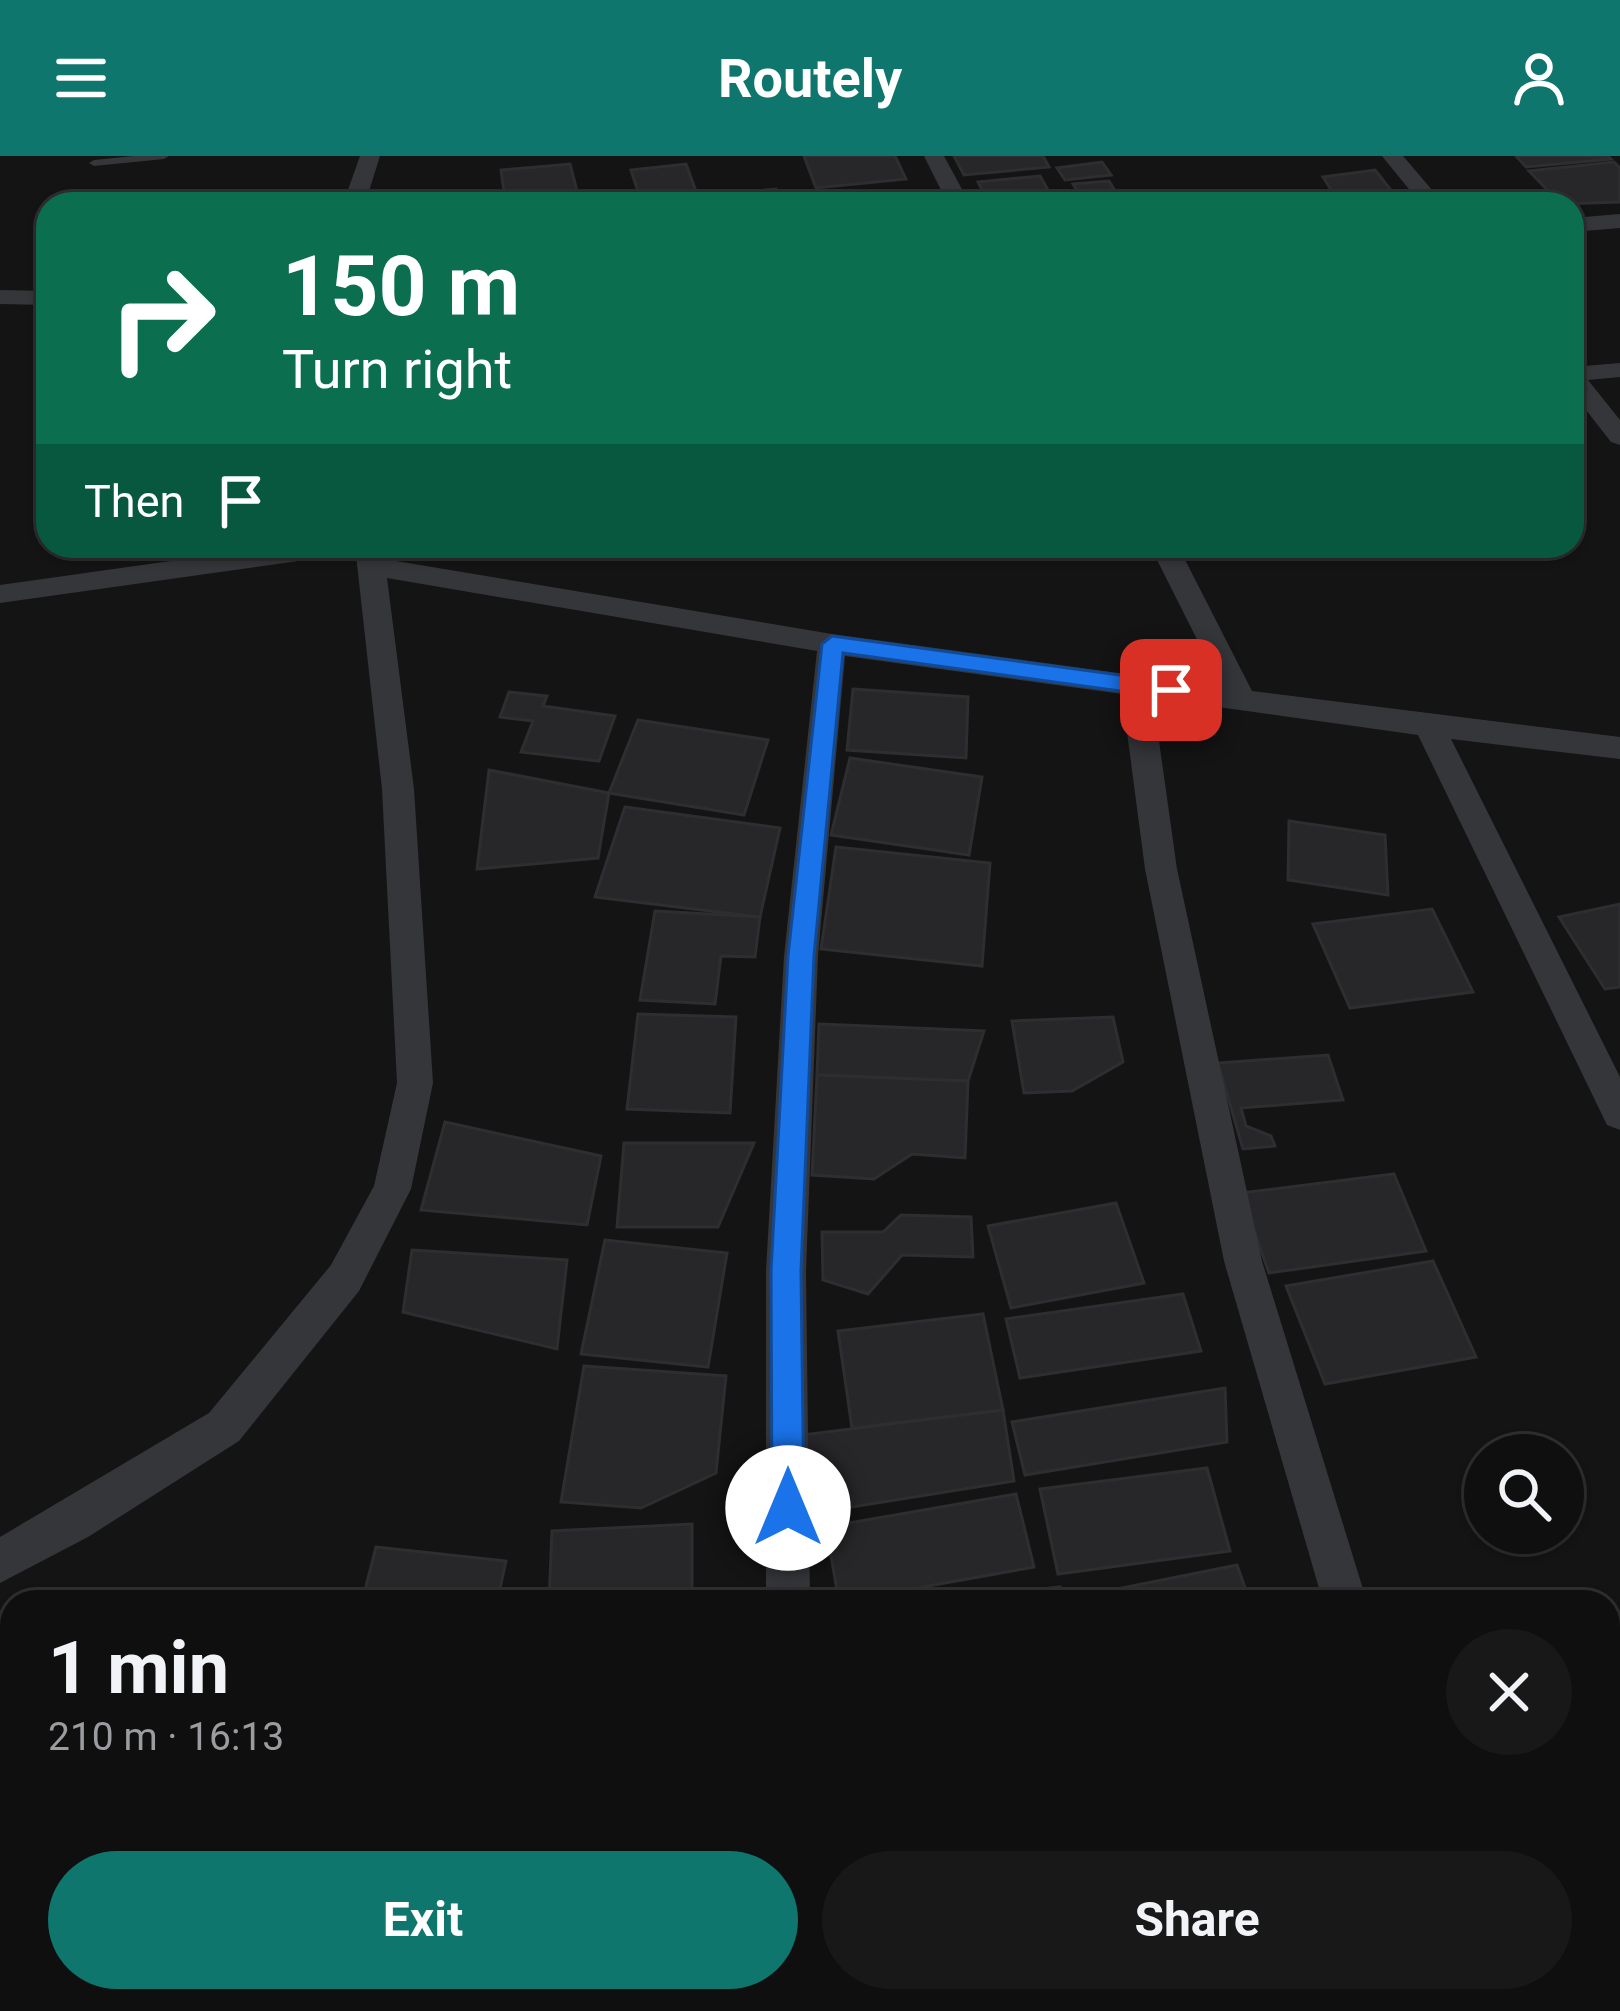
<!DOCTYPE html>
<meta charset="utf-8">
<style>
:root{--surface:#0f0f10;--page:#181819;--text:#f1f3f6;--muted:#9b9c9f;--line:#2f2f30;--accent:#0f766e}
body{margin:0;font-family:Roboto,sans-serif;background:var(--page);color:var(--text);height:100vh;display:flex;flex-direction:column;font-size:45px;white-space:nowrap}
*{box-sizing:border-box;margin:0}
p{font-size:39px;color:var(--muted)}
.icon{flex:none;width:66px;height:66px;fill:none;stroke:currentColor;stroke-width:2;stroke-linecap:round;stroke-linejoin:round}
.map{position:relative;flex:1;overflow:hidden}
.drawer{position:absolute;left:0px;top:1434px;width:1620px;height:423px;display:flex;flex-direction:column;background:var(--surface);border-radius:36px 36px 0 0;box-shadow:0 3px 9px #0004,0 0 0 3px var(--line)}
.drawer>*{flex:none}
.guide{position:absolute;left:36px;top:36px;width:1548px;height:366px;border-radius:36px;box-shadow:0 3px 9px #0004,0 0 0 3px var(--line);background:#0b6e4f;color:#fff;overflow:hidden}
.fabs{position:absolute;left:1464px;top:1278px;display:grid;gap:24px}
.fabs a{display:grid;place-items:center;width:120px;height:120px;border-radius:50%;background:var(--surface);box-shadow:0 3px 9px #0004,0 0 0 3px var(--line);font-size:60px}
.pin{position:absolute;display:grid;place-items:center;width:102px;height:102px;color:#fff;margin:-51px;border-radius:24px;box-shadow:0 6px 18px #0006}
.me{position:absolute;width:132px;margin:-66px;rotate:0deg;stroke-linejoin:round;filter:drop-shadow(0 0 9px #0008)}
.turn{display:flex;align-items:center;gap:42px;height:252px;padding:0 48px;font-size:54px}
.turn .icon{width:156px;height:156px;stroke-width:2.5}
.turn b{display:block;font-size:84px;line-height:102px}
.then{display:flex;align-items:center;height:114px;padding:0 48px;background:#0003;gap:24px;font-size:45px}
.round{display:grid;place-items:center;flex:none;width:126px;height:126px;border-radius:63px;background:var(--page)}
.headline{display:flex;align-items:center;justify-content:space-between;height:204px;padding:0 48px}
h1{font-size:72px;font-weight:700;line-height:90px}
.primary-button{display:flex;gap:24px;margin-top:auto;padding:24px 48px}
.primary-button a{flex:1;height:138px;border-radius:72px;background:var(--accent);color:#fff;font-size:48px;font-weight:700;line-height:138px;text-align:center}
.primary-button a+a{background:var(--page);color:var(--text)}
header{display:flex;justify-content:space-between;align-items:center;height:156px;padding:0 48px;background:var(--accent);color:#fff;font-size:54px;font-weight:700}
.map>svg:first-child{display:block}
.building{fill:#272729;stroke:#2e2e31;stroke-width:3}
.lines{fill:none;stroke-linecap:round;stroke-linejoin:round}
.service{fill:#35363a;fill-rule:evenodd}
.minor{fill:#35363a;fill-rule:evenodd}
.route{fill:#1a73e8;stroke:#114b97;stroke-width:3}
</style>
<header><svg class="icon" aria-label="menu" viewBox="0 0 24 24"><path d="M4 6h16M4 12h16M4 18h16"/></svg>Routely<svg class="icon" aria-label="person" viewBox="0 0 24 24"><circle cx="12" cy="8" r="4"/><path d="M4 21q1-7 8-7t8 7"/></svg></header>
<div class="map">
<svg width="1620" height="1855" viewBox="0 0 1620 1855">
<rect width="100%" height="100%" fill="#141415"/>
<g class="building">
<path d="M804,0H895L906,23L816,32Z"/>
<path d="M954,0H1043L1049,11L964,19Z"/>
<path d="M1516,0H1608L1611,3L1526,11Z"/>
<path d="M1102,6L1111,19L1065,24L1057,12Z"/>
<path d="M1614,6L1620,12V46L1561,48L1529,15Z"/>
<path d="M570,8L577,35L505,43L501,14Z"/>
<path d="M686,8L697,38L641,45L631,14Z"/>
<path d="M1375,14L1394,38L1335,40L1323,21Z"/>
<path d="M1040,20L1056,48H989L978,26Z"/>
<path d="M1109,25L1123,48H1085L1073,28Z"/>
<path d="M776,33L779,41L818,36L823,48H707L704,40Z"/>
<path d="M853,533L968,541L966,602L847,594Z"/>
<path d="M509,536L547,540L543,550L615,560L599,605L521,596L533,565L500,561Z"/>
<path d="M638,564L768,584L744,659L609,637Z"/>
<path d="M850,602L982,621L969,699L831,679Z"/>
<path d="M489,614L609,637L598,702L477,713Z"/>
<path d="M625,651L780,672L760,761L595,741Z"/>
<path d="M1289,665L1385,679L1388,739L1288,724Z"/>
<path d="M836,691L990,707L982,810L821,793Z"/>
<path d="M1620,748V831L1605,833L1559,761Z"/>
<path d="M1432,753L1473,836L1350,852L1313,768Z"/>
<path d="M655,755L760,761L755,801L721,800L715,848L640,844Z"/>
<path d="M638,858L736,861L730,957L627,953Z"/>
<path d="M1113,861L1123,906L1072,935L1024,937L1012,865Z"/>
<path d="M819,868L984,875L968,925L817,919Z"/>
<path d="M1328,899L1343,944L1241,952L1246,970L1271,980L1275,990L1243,993L1218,907Z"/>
<path d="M817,919L968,925L965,1002L912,998L874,1023L812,1019Z"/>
<path d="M445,966L601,1000L587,1069L421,1054Z"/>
<path d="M624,987H754L718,1071H617Z"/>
<path d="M1394,1018L1426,1095L1269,1117L1241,1037Z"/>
<path d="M1116,1047L1144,1127L1011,1152L988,1070Z"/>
<path d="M901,1059L971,1061L973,1101L902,1099L868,1138L823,1124L822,1076H883Z"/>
<path d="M605,1084L727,1097L708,1211L581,1198Z"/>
<path d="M412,1094L567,1104L557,1193L403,1156Z"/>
<path d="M1433,1105L1476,1201L1325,1228L1286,1130Z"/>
<path d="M1183,1138L1201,1195L1020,1222L1006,1163Z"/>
<path d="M983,1158L1003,1254L852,1272L838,1175Z"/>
<path d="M584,1210L726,1220L716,1317L641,1352L561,1346Z"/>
<path d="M1225,1232L1227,1286L1025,1319L1012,1266Z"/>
<path d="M1003,1254L1014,1325L814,1357L802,1279Z"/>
<path d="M1207,1312L1230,1395L1058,1418L1040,1333Z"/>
<path d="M1016,1338L1034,1411L839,1446L826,1371Z"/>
<path d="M692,1368V1446H549L552,1375Z"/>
<path d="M376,1391L506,1405L497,1446H362Z"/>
<path d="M1237,1409L1250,1446L1062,1444Z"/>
<path d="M1060,1431L1062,1446L932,1445Z"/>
<path d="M1608,1562L1620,1565V1755L1608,1757Z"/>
<path d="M1620,1791V1855H1577L1573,1845H1608V1794Z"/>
<path d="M726,1845H754L755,1855H672Z"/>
<path d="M821,1845H861L862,1855H809Z"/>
<path d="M953,1845H968L970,1855H906Z"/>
<path d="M979,1845H1260L1263,1855H981Z"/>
<path d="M1280,1845H1396L1399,1855H1283Z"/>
<path d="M1402,1845H1515L1519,1855H1406Z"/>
</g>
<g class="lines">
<path class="service" d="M133,0H169L164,3L94,10L89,7L94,4Z"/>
<g class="minor">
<path d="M360,0H380L365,48H343Z"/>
<path d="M924,0H944L970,48H948Z"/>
<path d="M1382,0H1403L1444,48H1421Z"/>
<path d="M1620,58V72L1572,76V62Z"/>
<path d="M0,134L48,135V149L0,148Z"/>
<path d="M1620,207V221L1588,224L1620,264V289L1611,286L1572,236V211Z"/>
<path d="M278,390H355L341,399L0,447V429Z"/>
<path d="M355,390H383L384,403L832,478L1221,531L1150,390H1178L1252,535L1620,581V603L1451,583L1620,921V974L1607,969L1418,579L1153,542L1177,713L1262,1105L1367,1446H1323L1224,1105L1145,713L1122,538L845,500L818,800L806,1115L810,1446H766V1115L784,800L817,495L387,422L414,633L433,927L411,1033L359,1135L239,1285L88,1381L0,1427V1381L209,1257L331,1109L374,1030L397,927L382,633Z"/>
<path d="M1620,1527V1573L1608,1576V1530Z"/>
</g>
</g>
<path class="route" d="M832,480L1171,526L1182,534L1171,542L843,497L814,800L801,1115L804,1352L799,1363L788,1368L776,1363L772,1352L771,1115L788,800L822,488Z"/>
</svg>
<div class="fabs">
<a><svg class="icon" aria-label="search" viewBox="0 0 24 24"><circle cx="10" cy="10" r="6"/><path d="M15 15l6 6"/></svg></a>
</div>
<div class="pin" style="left:1171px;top:534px;background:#d93025"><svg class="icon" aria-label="arrive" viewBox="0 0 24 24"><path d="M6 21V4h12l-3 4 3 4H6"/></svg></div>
<svg class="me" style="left:788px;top:1352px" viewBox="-20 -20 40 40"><circle r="19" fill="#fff"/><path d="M0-13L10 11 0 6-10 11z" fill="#1a73e8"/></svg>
<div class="guide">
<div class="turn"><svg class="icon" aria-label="right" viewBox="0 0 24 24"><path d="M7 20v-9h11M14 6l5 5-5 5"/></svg><div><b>150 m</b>Turn right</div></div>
<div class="then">Then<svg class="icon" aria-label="arrive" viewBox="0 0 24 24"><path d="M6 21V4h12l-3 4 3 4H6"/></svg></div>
</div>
<section class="drawer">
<div class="headline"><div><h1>1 min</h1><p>210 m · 16:13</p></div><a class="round"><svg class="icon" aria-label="close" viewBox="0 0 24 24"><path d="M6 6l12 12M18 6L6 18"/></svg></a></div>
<div class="primary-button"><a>Exit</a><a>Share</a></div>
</section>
</div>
